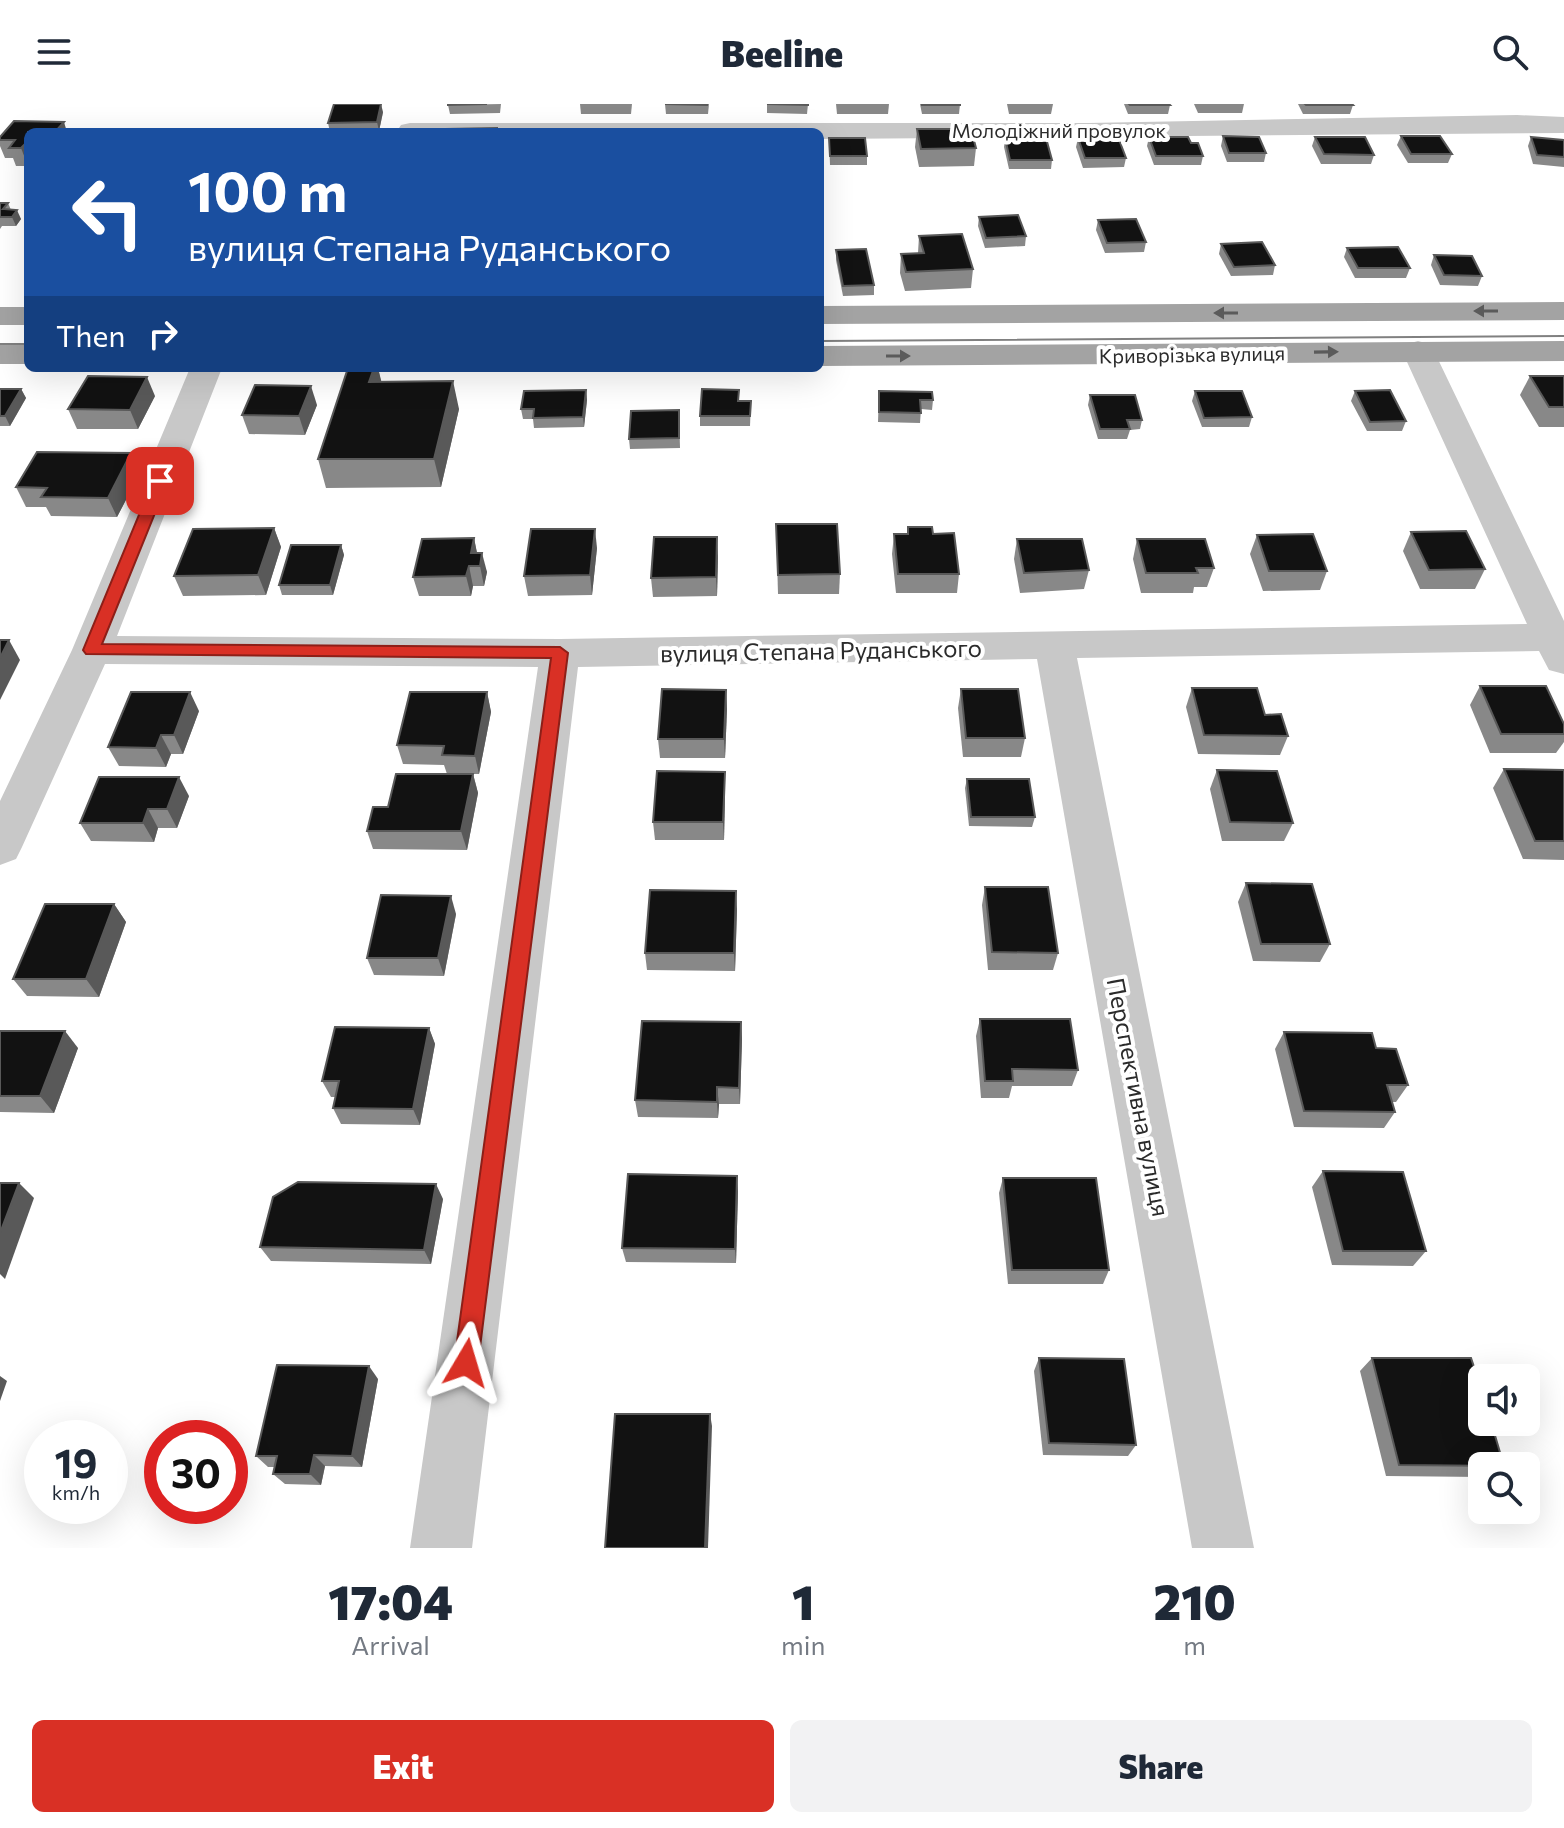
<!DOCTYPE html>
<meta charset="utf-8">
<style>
:root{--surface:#fff;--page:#f2f2f3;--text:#1f2937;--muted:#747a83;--accent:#d93025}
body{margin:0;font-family:Commissioner,sans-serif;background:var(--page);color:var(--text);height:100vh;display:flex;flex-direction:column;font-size:30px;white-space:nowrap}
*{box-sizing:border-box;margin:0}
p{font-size:26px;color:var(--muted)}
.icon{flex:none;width:44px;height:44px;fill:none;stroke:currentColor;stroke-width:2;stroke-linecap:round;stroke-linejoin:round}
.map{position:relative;height:1444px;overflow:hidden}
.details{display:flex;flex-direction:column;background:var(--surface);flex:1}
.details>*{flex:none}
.banner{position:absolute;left:24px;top:24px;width:800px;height:244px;border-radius:12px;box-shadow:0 8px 32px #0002;background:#1a4fa0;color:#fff;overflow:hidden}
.controls{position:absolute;left:1468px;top:1260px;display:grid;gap:16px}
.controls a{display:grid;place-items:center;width:72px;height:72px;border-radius:12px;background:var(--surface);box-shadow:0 8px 32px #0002;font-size:40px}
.speed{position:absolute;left:24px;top:1316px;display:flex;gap:16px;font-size:40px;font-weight:700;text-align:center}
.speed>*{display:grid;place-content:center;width:104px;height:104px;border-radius:50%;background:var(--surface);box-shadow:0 8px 32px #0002;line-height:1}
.speed small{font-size:20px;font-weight:400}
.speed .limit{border:12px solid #d22;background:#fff;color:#111}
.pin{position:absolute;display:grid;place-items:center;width:68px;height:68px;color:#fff;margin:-34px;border-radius:16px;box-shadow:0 4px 12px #0006}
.me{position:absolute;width:88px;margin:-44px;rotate:7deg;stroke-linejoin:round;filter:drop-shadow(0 0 6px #0008)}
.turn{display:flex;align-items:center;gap:28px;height:168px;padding:0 32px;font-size:36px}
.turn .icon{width:104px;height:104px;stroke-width:2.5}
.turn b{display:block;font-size:56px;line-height:68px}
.then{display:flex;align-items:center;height:76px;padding:0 32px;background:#0003;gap:16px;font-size:30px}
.eta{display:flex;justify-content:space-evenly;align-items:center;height:136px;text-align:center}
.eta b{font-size:48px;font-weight:800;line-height:56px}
.button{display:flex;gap:16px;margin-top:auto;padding:16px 32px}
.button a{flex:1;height:92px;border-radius:12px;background:var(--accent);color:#fff;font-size:32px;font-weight:800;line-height:92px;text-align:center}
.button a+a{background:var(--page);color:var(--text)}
header{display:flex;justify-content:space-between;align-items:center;height:104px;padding:0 32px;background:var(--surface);font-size:36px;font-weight:800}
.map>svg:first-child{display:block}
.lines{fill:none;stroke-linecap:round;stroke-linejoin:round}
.minor{fill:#c8c8c8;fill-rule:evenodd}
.major{fill:#a3a3a3;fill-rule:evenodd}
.tram{stroke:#808080;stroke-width:2}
.wall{fill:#888}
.shaded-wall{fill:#595959}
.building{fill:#121212;stroke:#595959;stroke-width:2}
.oneway{fill:#5b5b5b}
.route{fill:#d93025;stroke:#8d1f18;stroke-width:2}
.labels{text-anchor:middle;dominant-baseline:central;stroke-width:8;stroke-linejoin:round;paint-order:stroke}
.far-street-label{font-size:20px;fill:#2b2b2b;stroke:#fff}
.street-label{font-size:24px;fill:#2b2b2b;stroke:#fff}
</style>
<header><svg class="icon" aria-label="menu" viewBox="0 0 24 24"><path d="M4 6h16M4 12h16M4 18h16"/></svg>Beeline<svg class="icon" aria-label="search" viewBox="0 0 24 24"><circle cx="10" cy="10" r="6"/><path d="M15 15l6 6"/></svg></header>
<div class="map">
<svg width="1564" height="1444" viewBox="0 0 1564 1444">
<rect width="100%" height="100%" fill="#fff"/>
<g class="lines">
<g class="minor">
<path d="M1517,11L1564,13V29L820,35V28L397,27L401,21L410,19H1088Z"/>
<path d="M1418,237L1429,240L1434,247L1564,517V570L1549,566L1539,547L1077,554L1254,1444H1192L1037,555L578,563L472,1444H410L538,563L105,560L22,743L16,755L0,761V697L72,546L190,264H222L117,532L560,535L1527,520L1402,247L1407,240Z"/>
</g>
<g class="major">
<path d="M1564,198V216L820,220V202Z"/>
<rect x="0" y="203" width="28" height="18"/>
<path d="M1564,237V257L820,262V242Z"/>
<rect x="0" y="240" width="28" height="20"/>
</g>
<g class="tram">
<path d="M820,237L1564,232"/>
<path d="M0,240H28"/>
</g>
</g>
<g class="wall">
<path d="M501,0L500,9L450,10L448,1Z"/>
<path d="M580,0H632L631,10H581Z"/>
<path d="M665,0H709L708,10H666Z"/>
<path d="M767,0H808L807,10L767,9Z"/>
<path d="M836,0H889L888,10H837Z"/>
<path d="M920,0H960L959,10H922Z"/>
<path d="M1007,0H1053L1051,10H1009Z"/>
<path d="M1124,0H1169L1170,1L1168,10H1128Z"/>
<path d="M1194,0H1244L1242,9H1198Z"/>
<path d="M1298,0H1353V1L1350,10H1303Z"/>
<path d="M383,8L379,27L330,28L328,19Z"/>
<path d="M917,25L976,44L974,62L919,63L915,43Z"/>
<path d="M28,28V62H16L13,54H5L0,42V33Z"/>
<path d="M1223,32L1266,49L1264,58H1227L1221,42Z"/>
<path d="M1401,32L1452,50L1448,59H1408L1397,41Z"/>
<path d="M1149,33L1203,52L1201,61H1154L1147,42Z"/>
<path d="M1315,33L1374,51L1371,60H1321L1312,42Z"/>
<path d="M1531,33L1564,36V63L1533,60L1528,42Z"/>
<path d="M829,34L867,52V61H830Z"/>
<path d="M1005,34L1052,56L1051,65H1009L1004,43Z"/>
<path d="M1078,34L1126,54L1124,63L1083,64L1076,43Z"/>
<path d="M0,99H8L11,106L21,115L16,122H2L0,125Z"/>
<path d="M979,113L1026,132L1025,142L985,144L978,122Z"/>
<path d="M1098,116L1146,138L1144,148L1105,149L1096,126Z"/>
<path d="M919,132L973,165L971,184L905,187L900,169L901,150L918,149Z"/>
<path d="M1221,140L1275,161L1273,171L1231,172L1219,150Z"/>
<path d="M1347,144L1410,164L1406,174H1355L1344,153Z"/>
<path d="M836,146L874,181V191L843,192L836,156Z"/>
<path d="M1434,151L1482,172L1478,182L1440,181L1431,161Z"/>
<path d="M348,264H378L381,278L459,305L441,383L326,384L318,355Z"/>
<path d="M1530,272H1564V323H1539L1520,291Z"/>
<path d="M0,285H21L26,294L10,322H0Z"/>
<path d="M586,286L587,296L584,323L534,324L533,315H523L521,305Z"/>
<path d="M879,287L933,296L932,306L921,305L920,319L878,318Z"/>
<path d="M1195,287L1252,313L1249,323H1202L1192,297Z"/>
<path d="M1355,287L1406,317L1402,327H1367L1351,297Z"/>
<path d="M1090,291L1142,316L1140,325L1130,326L1127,335H1098L1088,301Z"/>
<path d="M155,292L138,325H77L68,305Z"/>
<path d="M739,297H751L750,322H700V312Z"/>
<path d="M317,301L305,331L249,330L242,311Z"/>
<path d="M679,306L680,344L630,345L629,335Z"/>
<path d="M140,369L117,413L51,412L46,403H26L16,383Z"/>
<path d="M776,420L840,470L839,490H778Z"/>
<path d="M908,423L959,470L957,489H896L892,450L894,430H907Z"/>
<path d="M274,424L281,443L266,491L183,492L174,472Z"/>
<path d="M1411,428L1485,465L1475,485H1420L1403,447Z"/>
<path d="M1257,431L1327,467L1320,486L1263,487L1250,450Z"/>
<path d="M474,434L477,449L487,468L484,482H473L471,492H419L413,473Z"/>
<path d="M1017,435L1089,466L1084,485L1020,489L1014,455Z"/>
<path d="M1137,435L1214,464L1207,483H1194L1193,489H1141L1133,455Z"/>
<path d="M341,441L344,451L333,491H282L279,481Z"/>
<path d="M597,444L592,491L528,492L524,472Z"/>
<path d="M718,452L717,492L653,493L651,474Z"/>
<path d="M1480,582L1564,620V638L1556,649H1490L1470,601Z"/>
<path d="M1192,584L1265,611L1288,632L1280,651L1198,650L1186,603Z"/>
<path d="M961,585L1025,634L1021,653H963L958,604Z"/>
<path d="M726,586L727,605L725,654H660L658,635Z"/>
<path d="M487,588L491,608L479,670H447L444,661L403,660L397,641Z"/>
<path d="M199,607L183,650H171L166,663L119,662L108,643Z"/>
<path d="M1504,665L1564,666V756L1523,755L1493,684Z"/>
<path d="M1217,666L1293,719L1284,737H1222L1210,685Z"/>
<path d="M725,668V687L724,736H655L653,718Z"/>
<path d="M473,670L478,689L467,746L373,745L367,727L388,703Z"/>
<path d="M967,675L1035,713L1032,723L969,722L965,684Z"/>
<path d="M189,692L177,724H158L154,738L91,737L80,719Z"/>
<path d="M1246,779L1330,840L1320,858L1253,857L1238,798Z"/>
<path d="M985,783L1058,849L1053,866H988L982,801Z"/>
<path d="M114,800L126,818L99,893L27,892L13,875Z"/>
<path d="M737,805L735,867L647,866L645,849Z"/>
<path d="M456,810L444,872L374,871L367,854Z"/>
<path d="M980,915L1078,966L1072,982H1012L1009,994H981L976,932Z"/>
<path d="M741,918L742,935L740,1000H719L718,1014L638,1013L635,996Z"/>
<path d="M429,924L435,940L420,1021L341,1020L333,1004L335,993H331L322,977Z"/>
<path d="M0,927L78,944L54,1009L0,1008Z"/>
<path d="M1284,928L1376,944L1408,981L1396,998H1392L1395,1008L1384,1024L1294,1023L1275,945Z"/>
<path d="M1323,1067L1426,1147L1413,1162L1332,1161L1312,1083Z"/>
<path d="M1003,1074L1109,1166L1103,1180H1008L999,1089Z"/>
<path d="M738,1087L736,1159L626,1158L622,1144Z"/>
<path d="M443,1095L431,1160L271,1157L260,1143Z"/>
<path d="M1039,1254L1136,1341L1128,1352L1043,1351L1034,1267Z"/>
<path d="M1372,1254L1481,1287L1504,1318L1493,1326L1482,1362V1373L1386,1372L1360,1267Z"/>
<path d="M378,1275L362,1363L325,1362L321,1381L285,1380L273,1370L275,1363H268L256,1352Z"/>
</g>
<g class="shaded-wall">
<path d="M381,0L383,8L379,27L377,18Z"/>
<path d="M64,18L67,28H55Z"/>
<path d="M27,37L28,38V62L21,44Z"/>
<path d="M17,106L21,115L16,122L12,113Z"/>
<path d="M374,264H378L383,284L369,278Z"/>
<path d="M147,273L155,292L138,325L130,306Z"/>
<path d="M453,277L459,305L441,383L434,355Z"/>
<path d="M311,282L317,301L305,331L299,312Z"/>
<path d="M21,285L26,294L10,322L5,312Z"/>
<path d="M586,286L587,296L584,323L583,313Z"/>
<path d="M131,349L140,369L117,413L108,394Z"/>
<path d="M274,424L281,443L266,491L258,471Z"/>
<path d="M595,425L597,444L592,491L590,471Z"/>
<path d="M717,433L718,452L717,492L716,473Z"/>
<path d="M474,434L478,454L471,449Z"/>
<path d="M341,441L344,451L333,491L330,481Z"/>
<path d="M482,449L487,468L484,482L480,462Z"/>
<path d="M469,462L473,482L471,492L466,472Z"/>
<path d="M9,536L20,556L0,596V554Z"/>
<path d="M726,586L727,605L725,654L724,635Z"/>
<path d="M190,588L199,607L183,650L174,631Z"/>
<path d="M487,588L491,608L479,670L475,652Z"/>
<path d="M161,631L171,650L166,663L156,644Z"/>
<path d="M725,668V687L724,736L723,718Z"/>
<path d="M473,670L478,689L467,746L461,727Z"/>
<path d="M179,673L189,692L177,724L167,705Z"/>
<path d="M148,705L158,724L154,738L143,719Z"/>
<path d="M736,787L737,805L735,867L734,849Z"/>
<path d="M451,792L456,810L444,872L438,854Z"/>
<path d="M114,800L126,818L99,893L86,875Z"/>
<path d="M741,918L742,935L740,1000L739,984Z"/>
<path d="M429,924L435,940L420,1021L413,1005Z"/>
<path d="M65,927L78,944L54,1009L40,992Z"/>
<path d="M717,983L719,1000L718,1014L717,998Z"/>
<path d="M737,1072L738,1087L736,1159L735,1145Z"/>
<path d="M19,1079L34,1094L5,1175L0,1170V1129Z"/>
<path d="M436,1080L443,1095L431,1160L424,1146Z"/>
<path d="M369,1262L378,1275L362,1363L352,1352Z"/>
<path d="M0,1272L7,1277L0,1297Z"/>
<path d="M710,1310L712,1322L708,1444H705Z"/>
<path d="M314,1351L325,1362L321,1381L310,1370Z"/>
</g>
<g class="building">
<path d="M334,0H381L377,18L328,19Z"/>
<path d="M448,0H487L448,1Z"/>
<path d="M665,0H707V1Z"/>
<path d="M767,0H808V1Z"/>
<rect x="922" y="0" width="38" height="1"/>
<path d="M1129,0H1169L1170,1H1130Z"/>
<path d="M1305,0H1352L1353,1H1306Z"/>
<path d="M14,17L64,18L55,28H28V37L21,44H9L15,36H0V33Z"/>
<path d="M497,24V28H506H445L446,25Z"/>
<path d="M917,25H971L976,44L921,45Z"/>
<rect x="744" y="26" width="49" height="2"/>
<path d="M1223,32L1259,33L1266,49H1229Z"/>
<path d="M1401,32H1440L1452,50H1411Z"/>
<path d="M1118,33L1126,54H1085L1078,34Z"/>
<path d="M1149,33H1188L1191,39H1198L1203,52H1156Z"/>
<path d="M1315,33H1365L1374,51L1324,50Z"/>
<path d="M1531,33L1564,36V53L1537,51Z"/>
<path d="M829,34H865L867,52H830Z"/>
<path d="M1005,34H1046L1052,56H1010Z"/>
<path d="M0,99H8L3,105L17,106L12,113H0Z"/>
<path d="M1018,111L1026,132L986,134L979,113Z"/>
<path d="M1136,115L1146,138L1107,139L1098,116Z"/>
<path d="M962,130L973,165L906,168L901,150L924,149L919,132Z"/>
<path d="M1262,138L1275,161L1234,163L1221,140Z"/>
<path d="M1398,143L1410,164H1358L1347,144Z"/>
<path d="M866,145L874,181L843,182L836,146Z"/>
<path d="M1434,151L1472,152L1482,172L1444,171Z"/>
<path d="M348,264H374L369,278L453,277L434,355H318Z"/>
<path d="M88,272L147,273L130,306L68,305Z"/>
<path d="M1530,272H1564V303H1549Z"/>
<path d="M255,281L311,282L299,312L242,311Z"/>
<path d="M0,285H21L5,312H0Z"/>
<path d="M702,285L739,286L738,297H751L750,312H700Z"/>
<path d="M586,286L583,313L533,314L534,305H521L524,287Z"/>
<path d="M1390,286L1406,317L1370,318L1355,287Z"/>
<path d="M879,287L932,288L933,296H920L921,309L879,308Z"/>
<path d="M1195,287H1242L1252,313L1204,314Z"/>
<path d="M1090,291H1135L1142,316H1127L1130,325H1100Z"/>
<path d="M679,306V334L629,335L631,307Z"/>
<path d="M37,348L131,349L108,394L41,393L47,384L16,383Z"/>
<path d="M776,420H837L840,470L778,471Z"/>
<path d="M908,423H932L933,430L954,429L959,470H898L894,430H908Z"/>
<path d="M274,424L258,471L174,472L193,425Z"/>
<path d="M531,425H595L590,471L524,472Z"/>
<path d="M1466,427L1485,465L1429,466L1411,428Z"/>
<path d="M1313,430L1327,467H1269L1257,431Z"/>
<path d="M654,433H717L716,473L651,474Z"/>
<path d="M474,434L471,449H482L480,462H469L466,472L413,473L422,435Z"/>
<path d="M1017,435H1082L1089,466L1024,469Z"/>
<path d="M1137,435H1205L1214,464H1196L1198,469H1146Z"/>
<path d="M291,441H341L330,481H279Z"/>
<path d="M0,536H9L0,554Z"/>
<path d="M1480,582H1546L1564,620V630H1501Z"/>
<path d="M1192,584H1257L1265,611L1281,610L1288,632L1204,631Z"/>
<path d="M662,585L726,586L724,635H658Z"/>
<path d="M961,585H1018L1025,634H966Z"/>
<path d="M131,588H190L174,631H161L156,644L108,643Z"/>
<path d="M410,588H487L475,652L442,651L444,642L397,641Z"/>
<path d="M1504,665L1564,666V737H1535Z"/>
<path d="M1217,666L1277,667L1293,719L1230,718Z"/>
<path d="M657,667L725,668L723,718H653Z"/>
<path d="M396,670H473L461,727H367L373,703H388Z"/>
<path d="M99,673H179L167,705H148L143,719H80Z"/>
<path d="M967,675H1029L1035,713H971Z"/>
<path d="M1246,779L1312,780L1330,840H1261Z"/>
<path d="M985,783H1048L1058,849L992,848Z"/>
<path d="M650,786L736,787L734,849H645Z"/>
<path d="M381,791L451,792L438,854H367Z"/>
<path d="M45,800H114L86,875H13Z"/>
<path d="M980,915H1070L1078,966L1012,965L1013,977H985Z"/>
<path d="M642,917L741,918L739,984L717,983V998L635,996Z"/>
<path d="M335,923L429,924L413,1005L333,1004L339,977H322Z"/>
<path d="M0,927H65L40,992H0Z"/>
<path d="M1284,928L1372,929L1376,944L1396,945L1408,981H1387L1395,1008L1304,1007Z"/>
<path d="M1323,1067L1403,1068L1426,1147H1343Z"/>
<path d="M628,1070L737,1072L735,1145L622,1144Z"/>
<path d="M1003,1074H1096L1109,1166H1012Z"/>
<path d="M298,1078L436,1080L424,1146L260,1143L273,1093Z"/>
<path d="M0,1079H19L0,1129Z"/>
<path d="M1039,1254L1124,1255L1136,1341L1049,1339Z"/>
<path d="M1372,1254H1471L1482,1287V1318H1504H1491L1504,1362L1399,1361Z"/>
<path d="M277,1261L369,1262L352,1352L314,1351L310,1370H273L277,1352H256Z"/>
<path d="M615,1310H710L705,1444H605Z"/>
</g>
<defs><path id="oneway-solid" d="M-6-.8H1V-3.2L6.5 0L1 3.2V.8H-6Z" transform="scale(2)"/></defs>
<g class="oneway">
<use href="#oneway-solid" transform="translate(1486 207) rotate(180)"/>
<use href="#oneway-solid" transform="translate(1226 209) rotate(180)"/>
<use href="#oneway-solid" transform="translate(1326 248) rotate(-1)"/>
<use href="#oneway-solid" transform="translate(898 252)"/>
</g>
<path class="route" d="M160,372L168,377L102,540L560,543L568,549L478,1259L474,1267L466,1271L457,1267L454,1259L551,554L86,550L83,546L153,377Z"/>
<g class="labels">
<g class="far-street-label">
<text x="1059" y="26">Молодіжний провулок</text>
<text transform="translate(1192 250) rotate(-1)">Криворізька вулиця</text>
</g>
<g class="street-label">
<text transform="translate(821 546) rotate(-1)">вулиця Степана Руданського</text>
<text transform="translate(1139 993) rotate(79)">Перспективна вулиця</text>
</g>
</g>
</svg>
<div class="controls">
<a><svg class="icon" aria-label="sound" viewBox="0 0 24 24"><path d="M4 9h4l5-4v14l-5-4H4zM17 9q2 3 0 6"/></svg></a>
<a><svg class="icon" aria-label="search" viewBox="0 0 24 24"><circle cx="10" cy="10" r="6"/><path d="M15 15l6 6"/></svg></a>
</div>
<div class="speed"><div>19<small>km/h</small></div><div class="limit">30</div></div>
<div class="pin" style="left:160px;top:377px;background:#d93025"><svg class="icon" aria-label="arrive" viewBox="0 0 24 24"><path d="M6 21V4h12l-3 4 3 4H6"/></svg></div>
<svg class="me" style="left:466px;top:1259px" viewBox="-20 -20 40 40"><path d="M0-17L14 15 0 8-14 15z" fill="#d93025" stroke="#fff" stroke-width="4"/></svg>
<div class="banner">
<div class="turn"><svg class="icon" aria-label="left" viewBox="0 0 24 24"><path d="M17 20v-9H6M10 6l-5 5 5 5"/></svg><div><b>100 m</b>вулиця Степана Руданського</div></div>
<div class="then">Then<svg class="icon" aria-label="right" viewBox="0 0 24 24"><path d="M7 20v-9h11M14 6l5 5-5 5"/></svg></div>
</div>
</div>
<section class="details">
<div class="eta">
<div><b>17:04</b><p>Arrival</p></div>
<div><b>1</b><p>min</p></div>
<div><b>210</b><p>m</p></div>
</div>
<div class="button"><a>Exit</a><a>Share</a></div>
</section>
